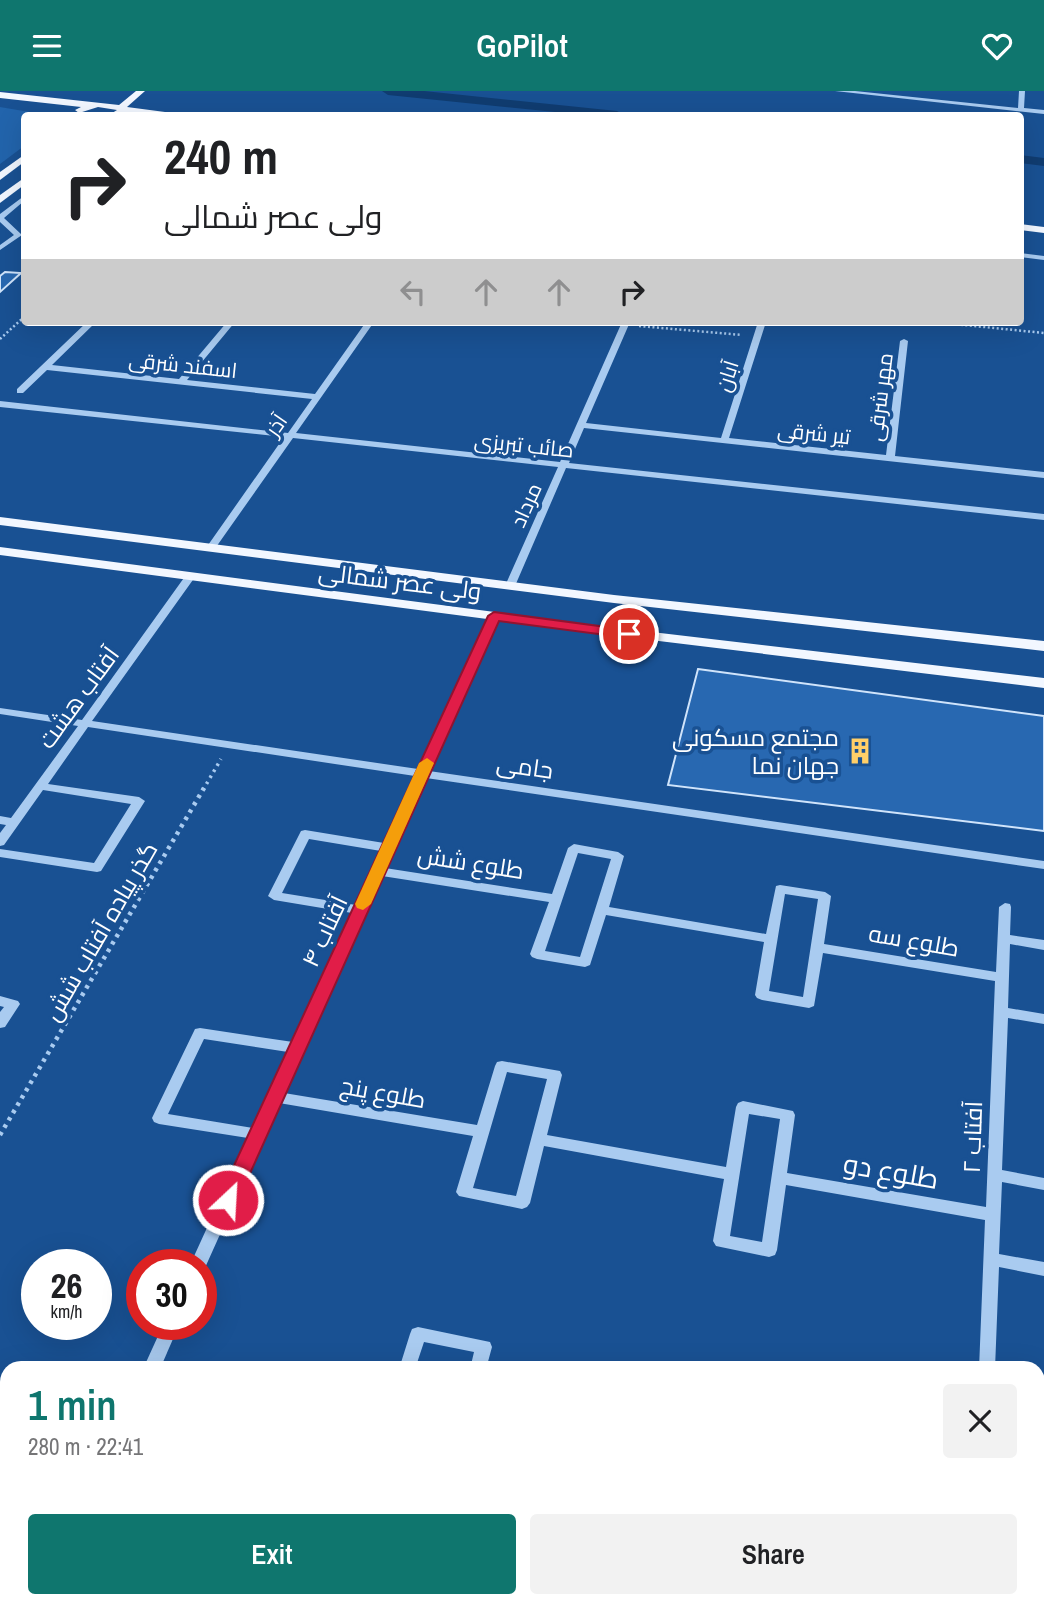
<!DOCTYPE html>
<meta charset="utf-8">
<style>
:root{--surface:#fff;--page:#f2f2f2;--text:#202124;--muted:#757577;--accent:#0f766e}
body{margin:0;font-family:"Archivo Narrow",Cairo,sans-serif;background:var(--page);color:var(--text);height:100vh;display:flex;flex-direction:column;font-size:26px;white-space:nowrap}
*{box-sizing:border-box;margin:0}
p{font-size:23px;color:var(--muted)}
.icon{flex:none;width:38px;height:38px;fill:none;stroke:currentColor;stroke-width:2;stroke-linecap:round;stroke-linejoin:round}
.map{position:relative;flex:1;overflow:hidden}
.drawer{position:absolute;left:0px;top:1270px;width:1045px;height:247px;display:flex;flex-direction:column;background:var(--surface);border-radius:21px 21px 0 0;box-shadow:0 7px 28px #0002}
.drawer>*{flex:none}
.banner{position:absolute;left:21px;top:21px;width:1003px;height:214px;border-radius:7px;box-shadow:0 7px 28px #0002;background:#fff;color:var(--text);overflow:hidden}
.speed{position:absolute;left:21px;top:1158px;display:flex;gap:14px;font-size:35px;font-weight:700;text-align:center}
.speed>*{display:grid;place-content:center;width:91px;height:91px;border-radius:50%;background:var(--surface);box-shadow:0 7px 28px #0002;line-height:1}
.speed small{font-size:18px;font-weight:400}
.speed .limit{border:10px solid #d22;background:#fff;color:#111}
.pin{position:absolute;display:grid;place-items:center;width:60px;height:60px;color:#fff;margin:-30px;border:4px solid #fff;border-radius:50%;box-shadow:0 2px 7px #0007}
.me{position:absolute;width:77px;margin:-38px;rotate:25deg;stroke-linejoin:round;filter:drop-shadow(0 0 5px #0008)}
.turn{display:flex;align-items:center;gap:24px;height:147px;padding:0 28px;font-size:32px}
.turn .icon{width:91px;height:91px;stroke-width:2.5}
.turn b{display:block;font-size:49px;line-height:60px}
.lanes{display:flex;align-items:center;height:66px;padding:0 28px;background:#0003;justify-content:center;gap:35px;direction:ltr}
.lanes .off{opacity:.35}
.round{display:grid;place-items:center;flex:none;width:74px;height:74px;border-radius:7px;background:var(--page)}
.headline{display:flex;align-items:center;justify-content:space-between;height:119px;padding:0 28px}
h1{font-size:42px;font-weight:600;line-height:52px;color:var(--accent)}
.action{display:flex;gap:14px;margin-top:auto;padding:14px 28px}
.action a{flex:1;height:80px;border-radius:7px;background:var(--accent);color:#fff;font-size:28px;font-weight:600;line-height:80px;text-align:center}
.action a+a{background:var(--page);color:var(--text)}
header{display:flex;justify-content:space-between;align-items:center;height:91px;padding:0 28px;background:var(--accent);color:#fff;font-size:32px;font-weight:600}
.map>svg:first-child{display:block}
.green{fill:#2264ac}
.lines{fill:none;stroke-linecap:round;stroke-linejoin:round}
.canal{fill:#103c70;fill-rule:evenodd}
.building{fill:#2868b1;stroke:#d0e4fb;stroke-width:2}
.path-far2{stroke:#a9cbf0;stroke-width:2.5;stroke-dasharray:2 2.5;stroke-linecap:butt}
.path-far1{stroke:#a9cbf0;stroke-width:3.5;stroke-dasharray:2.5 4.5;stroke-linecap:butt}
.path{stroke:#a9cbf0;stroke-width:4.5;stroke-dasharray:3.5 5;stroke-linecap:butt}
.minor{fill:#a9cbf0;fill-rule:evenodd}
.major{fill:#f2f7ff;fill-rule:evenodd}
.route{fill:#e11d48;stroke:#92132f;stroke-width:2}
.slow{fill:#f59e0b}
.labels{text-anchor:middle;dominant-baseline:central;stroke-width:7;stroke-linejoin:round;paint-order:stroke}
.far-street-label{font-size:21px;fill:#fff;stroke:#195193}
.street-label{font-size:24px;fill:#fff;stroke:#195193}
.poi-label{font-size:24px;fill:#fff;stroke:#195193;text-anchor:end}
.near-street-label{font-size:28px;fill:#fff;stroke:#195193}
</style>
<header><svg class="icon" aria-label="menu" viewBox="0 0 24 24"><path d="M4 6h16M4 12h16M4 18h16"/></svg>GoPilot<svg class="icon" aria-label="heart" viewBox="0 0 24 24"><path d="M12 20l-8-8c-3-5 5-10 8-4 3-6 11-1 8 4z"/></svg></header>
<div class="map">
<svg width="1044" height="1516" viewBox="0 0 1044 1516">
<rect width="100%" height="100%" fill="#195193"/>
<path class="green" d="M0,16L47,24H24V55L0,73Z"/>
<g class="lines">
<g class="canal">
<path d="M382,0H424L617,20L624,24H585L388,4Z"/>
<path d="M1020,64L1044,67V75L1020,72Z"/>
</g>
</g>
<g class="building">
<path d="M5,181L21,182L0,201V185Z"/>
<path d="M698,578L1044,625V740L668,694Z"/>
</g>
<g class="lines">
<g class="path-far2">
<path d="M934,231L1044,242"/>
<path d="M639,235L742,244"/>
<path d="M0,248L24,226"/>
</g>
<path class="path-far1" d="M203,699L221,668"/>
<path class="path" d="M0,1044L204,697"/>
<g class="minor">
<path d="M835,0H855L1018,17L1019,0H1025L1024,17L1044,19V23Z"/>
<path d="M24,105V110L4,127L22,144L0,159V154L14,144L0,131V123Z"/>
<path d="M1020,162L1044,165V169L1020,166Z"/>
<path d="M87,231H96L52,274L179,288L227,231H235L187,289L315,303L366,231H374L296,342L560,371L622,231H630L586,332L721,347L758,231H766L729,347L886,364L900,250L904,248L908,250L895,365L1044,381V387L584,337L569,372L1044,423V429L566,377L515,495L510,498L505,495L558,376L293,347L214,459L211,460L206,457L284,346L0,316V310L288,342L312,308L47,279L23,302H17V298Z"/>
<path d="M190,483L195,486L92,630L418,678L489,525L494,522L499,525L429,680L1044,770V778L426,687L385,777L552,803L568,757L574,753L618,761L624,765L609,816L766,843L776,795L780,794L825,801L831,805L824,853L996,881L999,816L1005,812L1010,813L1011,816L1010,844L1044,849V859L1010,853L1008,917L1044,923V933L1008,927L1002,1079L1044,1087V1099L1002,1091L999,1163L1044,1171V1185L999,1176L995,1278H979L985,1129L786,1094L777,1159L775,1164L769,1166L716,1155L713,1150L724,1088L544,1055L530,1112L527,1116L522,1118L459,1105L456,1101L473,1045L279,1012L204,1179L201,1180V1174H190L248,1047L159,1033L154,1031L152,1027L195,938L200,937L293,951L352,822L274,809L268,805L301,740L305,739L384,752L415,685L88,636L48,693L139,706L145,710L101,780L97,781L0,766V758L94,772L131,713L43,699L4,754L0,755V742L6,734L0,733V725L11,727L78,635L0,623V617L82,629L186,484ZM309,748L381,760L356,814L282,802ZM578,762L611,768L580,866L545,860ZM382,785L549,811L530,863L532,866L537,868L585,876L590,874L606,824L764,851L755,904L757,907L762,909L809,917L814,915L823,862L995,890L986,1116L787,1082L795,1024L793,1020L743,1010L738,1012L736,1016L726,1076L547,1044L562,984L560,980L502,970L497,971L495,975L477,1034L284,1002ZM785,803L818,808L803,906L769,900ZM204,948L288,961L253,1037L168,1023ZM507,981L547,988L516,1105L473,1097ZM749,1023L780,1028L762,1151L730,1145Z"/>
<path d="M0,905L18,910L20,913L5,936L0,937V921L4,916L0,915Z"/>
<path d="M163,1234H179L160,1278H143Z"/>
<path d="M418,1236L490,1251L492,1256L486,1278H470L474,1261L424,1251L415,1278H399L410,1243L412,1238Z"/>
<path d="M0,1443L7,1445V1463L0,1461Z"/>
<path d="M244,1510H285L287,1516H246Z"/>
<rect x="969" y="1510" width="18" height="6"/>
</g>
<g class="major">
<path d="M136,0H145L127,16L165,21L169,24L125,21L109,24L117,19L98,16L79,22L75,19L81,16L0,7V1L119,14Z"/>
<path d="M24,64V71L0,89V81Z"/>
<path d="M24,87V94L0,112V104Z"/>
<path d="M1020,133L1044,136V142L1020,139Z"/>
<path d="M0,426L614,504L1044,550V560L614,512L0,434Z"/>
<path d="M0,456L601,535L1044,587V597L601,543L0,464Z"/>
</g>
</g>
<path class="route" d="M494,521L629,539L636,543L629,547L499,530L238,1109L235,1114H221L218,1109L488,525Z"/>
<path class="slow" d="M427,667L434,672L371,813L363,819L357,817L355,813L419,672Z"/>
<defs>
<g id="building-bare" transform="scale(2.1)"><path d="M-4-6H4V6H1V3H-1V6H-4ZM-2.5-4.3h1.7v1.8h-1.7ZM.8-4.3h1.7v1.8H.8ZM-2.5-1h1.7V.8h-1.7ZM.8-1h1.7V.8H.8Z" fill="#ffcf68" stroke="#195193" stroke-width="2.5" paint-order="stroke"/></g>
</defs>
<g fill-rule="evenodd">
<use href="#building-bare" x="860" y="660"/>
</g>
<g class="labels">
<g class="far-street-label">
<text transform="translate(183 274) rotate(6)">اسفند شرقی</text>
<text transform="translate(727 285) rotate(-72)">آبان</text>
<text transform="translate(880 306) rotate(-83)">مهر شرقی</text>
<text transform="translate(276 334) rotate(-55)">آذر</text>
<text transform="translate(814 342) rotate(6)">تیر شرقی</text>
<text transform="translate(524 354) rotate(6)">صائب تبریزی</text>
<text transform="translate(526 414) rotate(-66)">مرداد</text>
</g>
<g class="street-label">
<text transform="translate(400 490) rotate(7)">ولی عصر شمالی</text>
<text transform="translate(78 606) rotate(-54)">آفتاب هشت</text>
<text transform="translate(525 675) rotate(8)">جامی</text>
<text transform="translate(471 771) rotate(9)">طلوع شش</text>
<text transform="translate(100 840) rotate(-60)">گذر پیاده آفتاب شش</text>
<text transform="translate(324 840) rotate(-65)">آفتاب ۴</text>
<text transform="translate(914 849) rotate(10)">طلوع سه</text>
<text transform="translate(383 1001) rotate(10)">طلوع پنج</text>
<text transform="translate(972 1046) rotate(-88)">آفتاب ۲</text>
</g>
<g class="poi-label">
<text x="839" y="646">مجتمع مسکونی<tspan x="839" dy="28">جهان نما</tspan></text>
</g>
<g class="near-street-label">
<text transform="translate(891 1080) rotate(10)">طلوع دو</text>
</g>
</g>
</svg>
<div class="speed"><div>26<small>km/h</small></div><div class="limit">30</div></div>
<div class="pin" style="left:629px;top:543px;background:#d93025"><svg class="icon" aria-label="arrive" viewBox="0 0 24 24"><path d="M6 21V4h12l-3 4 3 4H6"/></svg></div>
<svg class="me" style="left:228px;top:1109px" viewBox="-20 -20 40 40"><circle r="17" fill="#e11d48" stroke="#fff" stroke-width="3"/><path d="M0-11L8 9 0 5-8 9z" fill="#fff"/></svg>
<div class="banner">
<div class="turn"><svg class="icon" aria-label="right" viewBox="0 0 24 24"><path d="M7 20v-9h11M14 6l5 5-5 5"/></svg><div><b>240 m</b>ولی عصر شمالی</div></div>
<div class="lanes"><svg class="icon off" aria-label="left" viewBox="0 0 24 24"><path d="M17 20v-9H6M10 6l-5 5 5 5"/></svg><svg class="icon off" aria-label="ahead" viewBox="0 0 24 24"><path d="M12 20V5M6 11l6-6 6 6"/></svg><svg class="icon off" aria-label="ahead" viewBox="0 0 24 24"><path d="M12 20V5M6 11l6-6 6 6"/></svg><svg class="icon" aria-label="right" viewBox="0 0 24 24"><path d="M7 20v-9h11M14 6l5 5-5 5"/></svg></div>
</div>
<section class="drawer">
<div class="headline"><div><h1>1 min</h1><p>280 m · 22:41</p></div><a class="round"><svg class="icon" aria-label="close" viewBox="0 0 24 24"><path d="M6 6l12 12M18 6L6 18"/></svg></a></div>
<div class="action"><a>Exit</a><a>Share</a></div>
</section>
</div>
